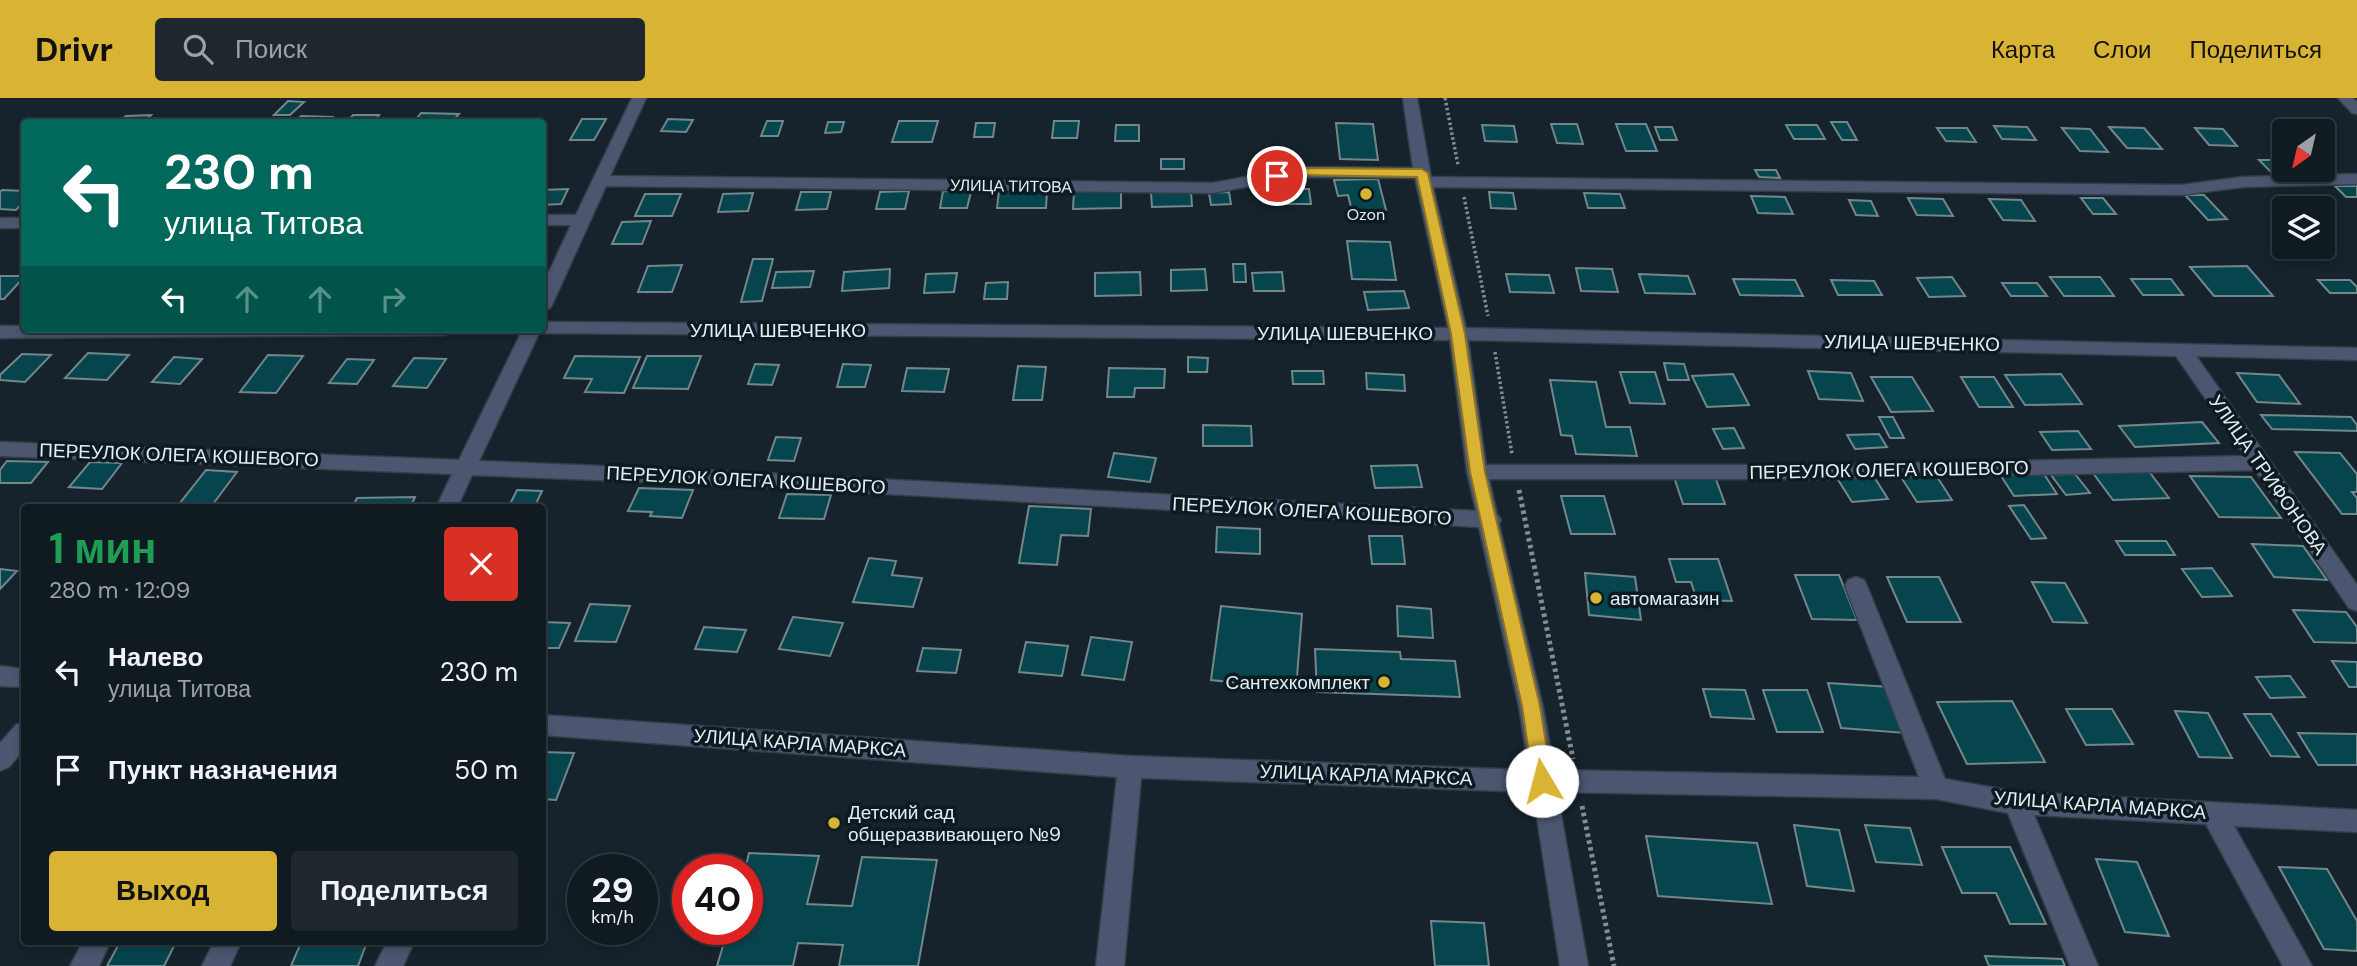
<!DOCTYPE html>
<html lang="ru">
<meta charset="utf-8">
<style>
:root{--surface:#101a21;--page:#1e272e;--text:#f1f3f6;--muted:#9ca1a5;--line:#30383f;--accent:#d9b334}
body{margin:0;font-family:"DM Sans",sans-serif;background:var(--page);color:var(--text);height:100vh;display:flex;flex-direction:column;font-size:26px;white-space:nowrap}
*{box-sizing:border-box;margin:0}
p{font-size:23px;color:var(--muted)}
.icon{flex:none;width:38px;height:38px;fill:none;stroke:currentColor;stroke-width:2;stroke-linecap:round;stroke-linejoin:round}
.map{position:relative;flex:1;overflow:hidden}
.sheet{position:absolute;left:21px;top:406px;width:525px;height:441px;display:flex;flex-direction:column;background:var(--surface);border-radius:7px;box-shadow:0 4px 10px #0003,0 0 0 2px var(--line)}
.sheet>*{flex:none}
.banner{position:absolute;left:21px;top:21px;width:525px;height:214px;border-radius:7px;box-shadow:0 4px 10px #0003,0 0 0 2px var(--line);background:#00695c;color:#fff;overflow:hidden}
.needle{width:46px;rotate:214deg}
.fabs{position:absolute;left:2272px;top:21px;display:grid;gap:14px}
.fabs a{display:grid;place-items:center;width:63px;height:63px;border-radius:7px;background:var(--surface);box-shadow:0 4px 10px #0003,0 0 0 2px var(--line);font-size:35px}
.speed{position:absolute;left:567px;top:756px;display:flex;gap:14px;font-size:35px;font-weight:700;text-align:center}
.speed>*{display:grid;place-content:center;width:91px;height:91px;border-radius:50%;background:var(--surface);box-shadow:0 4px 10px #0003,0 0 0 2px var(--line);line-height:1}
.speed small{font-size:18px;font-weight:400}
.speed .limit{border:10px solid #d22;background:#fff;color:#111}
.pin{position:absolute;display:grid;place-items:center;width:60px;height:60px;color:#fff;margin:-30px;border:4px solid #fff;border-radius:50%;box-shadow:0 2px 7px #0007}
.me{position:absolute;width:77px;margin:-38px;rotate:352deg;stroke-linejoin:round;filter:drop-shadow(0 0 5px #0008)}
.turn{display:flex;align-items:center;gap:24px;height:147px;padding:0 28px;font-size:32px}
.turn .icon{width:91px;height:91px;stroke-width:2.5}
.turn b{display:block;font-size:49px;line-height:60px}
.lanes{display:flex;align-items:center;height:66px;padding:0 28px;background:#0003;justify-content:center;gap:35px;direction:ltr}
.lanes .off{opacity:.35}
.round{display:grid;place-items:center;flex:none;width:74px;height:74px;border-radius:7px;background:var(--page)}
.summary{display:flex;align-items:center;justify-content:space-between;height:119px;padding:0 28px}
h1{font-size:42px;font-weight:700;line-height:52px;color:#1e9e55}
.action{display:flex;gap:14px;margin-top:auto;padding:14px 28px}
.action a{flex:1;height:80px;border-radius:7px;background:var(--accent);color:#111;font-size:28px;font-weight:700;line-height:80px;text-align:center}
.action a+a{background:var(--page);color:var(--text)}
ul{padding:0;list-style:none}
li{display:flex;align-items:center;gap:21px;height:98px;padding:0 28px}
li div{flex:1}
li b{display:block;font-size:26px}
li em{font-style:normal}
header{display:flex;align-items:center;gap:42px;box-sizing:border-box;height:98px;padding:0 35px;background:var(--accent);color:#111}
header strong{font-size:33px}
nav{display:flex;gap:38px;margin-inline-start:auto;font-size:24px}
.search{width:490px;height:63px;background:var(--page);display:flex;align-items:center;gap:18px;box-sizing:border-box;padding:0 24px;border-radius:7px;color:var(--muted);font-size:26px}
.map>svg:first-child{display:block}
.building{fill:#07454e;stroke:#71878a;stroke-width:2}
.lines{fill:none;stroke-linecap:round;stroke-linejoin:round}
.minor-casing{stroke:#333f48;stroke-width:3}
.path-far1{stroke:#828d95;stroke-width:3.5;stroke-dasharray:2.5 2.5;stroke-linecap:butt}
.path{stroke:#828d95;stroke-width:5;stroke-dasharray:3.5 3.5;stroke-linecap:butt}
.minor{fill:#4c5670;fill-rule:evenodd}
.route{fill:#d9b334;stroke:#8d7422;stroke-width:2}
.poi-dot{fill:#d9b334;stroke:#0c1a22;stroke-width:2.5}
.labels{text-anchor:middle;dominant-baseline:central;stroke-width:7;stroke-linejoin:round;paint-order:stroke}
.far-street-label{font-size:16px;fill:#e4edf3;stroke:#0c1a22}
.far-poi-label{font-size:16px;fill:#e4edf3;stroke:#0c1a22}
.street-label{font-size:19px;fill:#e4edf3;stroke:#0c1a22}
.poi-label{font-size:19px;fill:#e4edf3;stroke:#0c1a22;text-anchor:start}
</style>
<header>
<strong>Drivr</strong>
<div class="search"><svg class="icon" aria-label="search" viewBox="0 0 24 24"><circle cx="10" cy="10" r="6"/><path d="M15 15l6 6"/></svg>Поиск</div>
<nav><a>Карта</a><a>Слои</a><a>Поделиться</a></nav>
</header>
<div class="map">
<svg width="2357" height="868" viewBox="0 0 2357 868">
<rect width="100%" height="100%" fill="#16232c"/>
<g class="building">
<path d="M288,3L304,4L290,17H274Z"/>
<path d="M421,15L459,16L452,24H414Z"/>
<path d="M151,17L144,24H119L126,18Z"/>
<path d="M353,17H379L374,24H347Z"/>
<path d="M301,18L332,19L327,24H295Z"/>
<path d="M582,21H606L594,42H570Z"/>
<path d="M668,21L693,22L686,34L661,33Z"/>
<path d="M767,23H783L778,38H761Z"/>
<path d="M899,23H938L932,44H892Z"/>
<path d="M1054,23H1079L1077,40H1052Z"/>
<path d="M828,24H844L841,34L825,35Z"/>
<path d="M1831,24H1847L1857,42H1842Z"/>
<path d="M976,25H995L993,39H974Z"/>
<path d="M1336,25L1373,26L1378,62L1340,61Z"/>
<path d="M1551,26H1577L1583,46L1557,45Z"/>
<path d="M1616,26H1646L1657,53H1626Z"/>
<path d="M1116,27H1139V43H1115Z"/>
<path d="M1482,27L1514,28L1517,44L1485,43Z"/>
<path d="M1786,27H1817L1825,41H1794Z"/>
<path d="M1994,28L2027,29L2036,42L2002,41Z"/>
<path d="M1655,29H1672L1677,42H1660Z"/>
<path d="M2109,29L2144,30L2162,51L2127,50Z"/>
<path d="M1937,30H1967L1976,44L1946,43Z"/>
<path d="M2062,30L2090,31L2108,54L2080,53Z"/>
<path d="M2195,30L2223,31L2237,48L2209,47Z"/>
<rect x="1161" y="61" width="23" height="10"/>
<path d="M2259,62H2284V72L2298,74H2271Z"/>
<path d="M1755,72H1776L1780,80L1759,79Z"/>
<path d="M1378,81L1386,112L1352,113L1348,97L1338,98L1334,82Z"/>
<path d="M2335,88H2357V99H2346Z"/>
<path d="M568,91L561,106L542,107V92Z"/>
<path d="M1273,91H1309L1311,106H1274Z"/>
<path d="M2,92L24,93V104L16,112L0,111V94Z"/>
<path d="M909,93L905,111H876L880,94Z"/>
<path d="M943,93L971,94L967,110H940Z"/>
<path d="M999,93H1047L1046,110H997Z"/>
<path d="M1074,93H1121V110L1073,111Z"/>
<path d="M801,94H831L827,111L796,112Z"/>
<path d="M1151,94H1191L1192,108L1152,109Z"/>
<path d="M1229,94L1231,106L1211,107L1209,95Z"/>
<path d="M1489,94L1513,95L1516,111L1491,110Z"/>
<path d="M753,95L748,113L718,114L723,96Z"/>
<path d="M1584,95L1620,96L1625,110H1588Z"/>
<path d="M645,96H681L672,118H635Z"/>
<path d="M2185,97H2204L2227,121L2208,122Z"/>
<path d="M1751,98L1785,99L1793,116L1758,115Z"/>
<path d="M1908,100L1943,101L1953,118L1917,117Z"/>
<path d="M2081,100H2103L2116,116H2093Z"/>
<path d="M1989,101L2021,102L2035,123L2003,122Z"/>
<path d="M1849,102L1871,103L1878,118L1856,117Z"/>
<path d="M651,123L642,146H612L622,124Z"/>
<path d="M1347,143L1390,144L1396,182L1352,181Z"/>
<path d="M753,161H773L762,203L741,204Z"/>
<path d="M1233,166H1245L1246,184H1234Z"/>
<path d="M682,167L672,194H638L648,168Z"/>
<path d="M2247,168L2273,198H2214L2190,169Z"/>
<path d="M1576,170L1612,171L1618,194L1581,193Z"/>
<path d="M890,171L889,190L842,193L844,174Z"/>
<path d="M1205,171L1207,192L1171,193V172Z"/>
<path d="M814,173L810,189L772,190L776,174Z"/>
<path d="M1140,174L1141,197L1095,198V175Z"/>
<path d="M1282,174L1284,193H1254L1252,175Z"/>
<path d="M957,175L954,194L924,195L926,176Z"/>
<path d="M1506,176L1549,177L1554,195L1510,194Z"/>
<path d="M1639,176L1688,178L1695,196L1645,195Z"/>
<path d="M0,178H24V179L4,201H0Z"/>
<path d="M1952,179L1965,198L1929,199L1917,180Z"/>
<path d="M2050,179H2100L2114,198H2064Z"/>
<path d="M1733,181L1795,182L1803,198L1740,197Z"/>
<path d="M2131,181H2171L2183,197H2143Z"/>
<path d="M1831,182L1874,183L1882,197H1838Z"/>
<path d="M2318,182H2350L2357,189V195H2330Z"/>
<path d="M1008,184L1007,201H984L986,185Z"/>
<path d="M2002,185H2037L2047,198H2011Z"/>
<path d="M1404,193L1409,210L1368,212L1364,194Z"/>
<path d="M88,255L129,257L107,282L65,280Z"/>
<path d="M22,256L51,257L25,284L0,282V277Z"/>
<path d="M268,257L303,258L276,295L240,294Z"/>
<path d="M575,258L640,259L624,295L585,294L592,281L564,280Z"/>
<path d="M647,258H701L688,291L633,290Z"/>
<path d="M174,259L202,261L180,286L152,284Z"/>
<path d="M1188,259L1208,260L1207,274H1188Z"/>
<path d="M414,260L446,261L427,290L393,288Z"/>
<path d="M347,261L374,262L357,286L329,285Z"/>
<path d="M1664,265L1684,266L1689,282H1668Z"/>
<path d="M755,266L779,267L772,287L748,286Z"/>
<path d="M843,266L871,267L865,289H837Z"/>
<path d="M1018,268L1046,269L1042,302H1013Z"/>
<path d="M907,270L949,271L944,294L902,293Z"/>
<path d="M1109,270L1165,271L1164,290H1135L1134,299H1107Z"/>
<path d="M1292,273H1323L1324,286H1293Z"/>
<path d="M1808,273L1851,275L1863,303L1819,301Z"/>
<path d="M1620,274H1655L1665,306L1630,305Z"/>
<path d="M1366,275L1404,277L1405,293L1367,291Z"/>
<path d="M2237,275L2279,277L2300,306L2257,304Z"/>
<path d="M1733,276L1749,307L1707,309L1692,278Z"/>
<path d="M2061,276L2082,306L2025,307L2005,277Z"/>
<path d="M1871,279H1912L1933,313L1891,314Z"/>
<path d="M1961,279H1994L2013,309H1979Z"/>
<path d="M1550,282L1596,284L1606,329H1630L1637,358L1576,356L1572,338L1561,337Z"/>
<path d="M2261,317L2351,319L2357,327V333L2272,331Z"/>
<path d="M1879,319H1893L1904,340H1890Z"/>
<path d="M2202,324L2219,345L2135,349L2119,328Z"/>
<path d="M1203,327L1251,328L1252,348H1203Z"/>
<path d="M1734,330L1744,350L1723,351L1713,331Z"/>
<path d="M2078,333L2091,351L2052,352L2040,334Z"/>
<path d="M1879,336L1887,349L1855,351L1847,337Z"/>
<path d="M776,339L801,340L794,363L768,362Z"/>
<path d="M2295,354L2340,355L2357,376V394H2352L2357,400V416H2342Z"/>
<path d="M1114,355L1156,360L1150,384L1108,379Z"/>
<path d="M7,363L48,364L31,385H0V372Z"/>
<path d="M90,364L122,365L102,391L69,389Z"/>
<path d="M1417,367L1422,389L1375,390L1371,368Z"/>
<path d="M2145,368L2169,400L2113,402L2090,371Z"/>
<path d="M206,372L237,374L210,410H176Z"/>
<path d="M2042,373L2057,396L2014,398L1999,375Z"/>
<path d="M1871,374L1888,401L1852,404L1835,377Z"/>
<path d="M1934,374L1952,402L1917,404L1899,376Z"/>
<path d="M1673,376H1714L1725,406H1683Z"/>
<path d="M2075,376L2090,395L2066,397L2051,377Z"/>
<path d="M2190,378L2251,379L2281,420L2219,419Z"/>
<path d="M639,390L693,392L682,420L650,418L652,414L628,413Z"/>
<path d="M517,392L542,393L534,410H508Z"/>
<path d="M787,396L831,397L824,421L779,420Z"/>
<path d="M1561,398H1604L1615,436H1571Z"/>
<path d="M415,399L410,410H352L357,400Z"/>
<path d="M2024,407L2046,440L2031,441L2009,408Z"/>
<path d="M1029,408L1091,411L1088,438L1061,437L1057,467L1019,465Z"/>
<path d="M1217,429L1260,431V456L1216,454Z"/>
<path d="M1369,438H1402L1405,466H1372Z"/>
<path d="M2116,443H2166L2175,457H2125Z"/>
<path d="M2252,446L2303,448L2327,482L2274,479Z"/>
<path d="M869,460L896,463L892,477L922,480L913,509L853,504Z"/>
<path d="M1669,461H1718L1732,503L1697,502L1691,484H1676Z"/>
<path d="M2212,470L2232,498L2202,499L2182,471Z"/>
<path d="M0,471L17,473L0,491Z"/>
<path d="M1585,475L1635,479L1641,522L1589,517Z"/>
<path d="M1795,477H1839L1857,522L1812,521Z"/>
<path d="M1887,479H1939L1961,524H1907Z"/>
<path d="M2032,484L2065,485L2087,525L2053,524Z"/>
<path d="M590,506L630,508L616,544L575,543Z"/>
<path d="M1221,508L1302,516L1296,591L1211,582Z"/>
<path d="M1397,508L1431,511L1433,540L1398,538Z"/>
<path d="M2293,512L2346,514L2357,529V545L2314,544Z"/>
<path d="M793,519L843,525L830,558L779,551Z"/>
<path d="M542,524L570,525L559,550H542Z"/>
<path d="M704,529L746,532L737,554L695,551Z"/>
<path d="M1091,539L1132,544L1124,582L1082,577Z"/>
<path d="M1026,544L1068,548L1062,578L1019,574Z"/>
<path d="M923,550L961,552L956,575L917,573Z"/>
<path d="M1315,551L1400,554L1401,561L1455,563L1460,599L1317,594Z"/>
<path d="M2332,563L2357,564V589H2349Z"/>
<path d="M2290,578L2305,599L2270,600L2256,579Z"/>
<path d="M1828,585L1890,589L1905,635L1841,630Z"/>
<path d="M1703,591L1745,592L1754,621L1711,619Z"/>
<path d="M1763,592H1807L1823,634H1777Z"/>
<path d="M2012,603L2045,664L1967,666L1937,604Z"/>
<path d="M2066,611H2112L2133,646L2086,647Z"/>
<path d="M2175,613L2208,615L2232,660L2199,659Z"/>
<path d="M2244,616H2271L2299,659L2271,658Z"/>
<path d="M2298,635L2357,636V667H2318Z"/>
<path d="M542,654L574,655L556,702L542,701Z"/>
<path d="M1794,727L1839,732L1854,793L1807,788Z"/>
<path d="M1865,727L1910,730L1922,767L1876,764Z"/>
<path d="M1646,738L1757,745L1772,806L1658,798Z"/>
<path d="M1942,749H2010L2046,826H2010L1996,795H1962Z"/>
<path d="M749,755L819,758L807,806L852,808L862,759L937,762L918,868H839L843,847L798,845L793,868H717L728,831H747V772H745Z"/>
<path d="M2096,761L2137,764L2169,838L2125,834Z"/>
<path d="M2279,769L2327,771L2357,823V853L2324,851Z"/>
<path d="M1431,823L1484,825L1489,868H1435Z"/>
<path d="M120,844H176L164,868H107Z"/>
<path d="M367,844L358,868H291L300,847Z"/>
<path d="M1985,858L2062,861L2065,868H1989Z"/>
</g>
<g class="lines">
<g class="minor-casing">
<g id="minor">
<path d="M632,0H646L610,78L1213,85L1299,69L1413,70L1403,0H1417L1431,79L2181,87L2243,79L2357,76V86L2243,89L2181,97L1433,89L1466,230L2357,250V262L2196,258L2357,487V513L2349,510L2255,372L1829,381H1489L1497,416L1501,422L1499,426L1543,609L1554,672L1919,679L1845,488L1848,482L1856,479L1864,482L1867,488L1945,681L2017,694L2357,712V734L2234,728L2312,868H2283L2206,726L2034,717L2098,868H2070L2008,715L1936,701L1557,694L1588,868H1560L1533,694L1141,680L1124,868H1096L1117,679L542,637V617L1130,658L1529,672L1519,609L1479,429L725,387L472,377L457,410H436L452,376L0,358V344L459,362L523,231H542V224L1448,230L1415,80L1299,79L1213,95L606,88L551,209L542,215V189L571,127H542V117H576ZM539,235L1450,242L1467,374L1476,413L725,373L479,363ZM1468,242L2176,258L2245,358L1829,367H1486Z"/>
<path d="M2338,0H2353L2357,4V16L2352,15Z"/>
<rect x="0" y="120" width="24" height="10"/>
<path d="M0,228H24V231H454L445,237L0,240Z"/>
<path d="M0,568L24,571V589L0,588Z"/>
<path d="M24,624V651L9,669L0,673V645L16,627Z"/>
<path d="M83,844H110L99,868H70Z"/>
<path d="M214,844H241L230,868H202Z"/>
<path d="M387,844H414L403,868H375Z"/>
</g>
</g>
<g class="path-far1">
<path d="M1445,0L1458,67"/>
<path d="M1464,99L1488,218"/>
<path d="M1495,254L1512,356"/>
</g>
<g class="path">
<path d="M1519,392L1573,661"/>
<path d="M1582,708L1614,868"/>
</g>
<use href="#minor" class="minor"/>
</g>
<path class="route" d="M1299,70L1422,71L1428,75L1465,236L1485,374L1540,608L1552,683L1549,689L1542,692L1536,689L1533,683L1522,608L1470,374L1451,236L1417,79L1299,77L1277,81L1271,78Z"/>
<g class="poi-dot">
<circle cx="1366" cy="96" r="7"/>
<circle cx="1596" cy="500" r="7"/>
<circle cx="1384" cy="584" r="7"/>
<circle cx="834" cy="725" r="7"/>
</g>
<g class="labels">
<g class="far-street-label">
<text transform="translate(1011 88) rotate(1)">УЛИЦА ТИТОВА</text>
</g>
<g class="far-poi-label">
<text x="1366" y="116">Ozon</text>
</g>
<g class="street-label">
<text x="778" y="232">УЛИЦА ШЕВЧЕНКО</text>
<text x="1345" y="235">УЛИЦА ШЕВЧЕНКО</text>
<text transform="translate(1912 245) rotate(1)">УЛИЦА ШЕВЧЕНКО</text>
<text transform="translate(179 357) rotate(2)">ПЕРЕУЛОК ОЛЕГА КОШЕВОГО</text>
<text transform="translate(1889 372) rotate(-1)">ПЕРЕУЛОК ОЛЕГА КОШЕВОГО</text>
<text transform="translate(2268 377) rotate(55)">УЛИЦА ТРИФОНОВА</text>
<text transform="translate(746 382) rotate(3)">ПЕРЕУЛОК ОЛЕГА КОШЕВОГО</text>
<text transform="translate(1312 413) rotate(3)">ПЕРЕУЛОК ОЛЕГА КОШЕВОГО</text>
<text transform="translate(800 645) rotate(4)">УЛИЦА КАРЛА МАРКСА</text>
<text transform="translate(1366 677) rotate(2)">УЛИЦА КАРЛА МАРКСА</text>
<text transform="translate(2100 707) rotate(4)">УЛИЦА КАРЛА МАРКСА</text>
</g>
<g class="poi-label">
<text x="1610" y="500">автомагазин</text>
<text x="1370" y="584" text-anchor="end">Сантехкомплект</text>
<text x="848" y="714">Детский сад<tspan x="848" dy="22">общеразвивающего №9</tspan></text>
</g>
</g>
</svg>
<div class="fabs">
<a><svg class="needle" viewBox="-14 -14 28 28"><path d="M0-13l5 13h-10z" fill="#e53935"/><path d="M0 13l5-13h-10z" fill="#9ca1a5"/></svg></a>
<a><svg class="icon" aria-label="layers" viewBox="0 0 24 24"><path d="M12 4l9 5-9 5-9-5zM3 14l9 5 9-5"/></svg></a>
</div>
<div class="speed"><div>29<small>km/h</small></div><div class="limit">40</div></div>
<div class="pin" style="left:1277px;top:78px;background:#d93025"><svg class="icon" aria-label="arrive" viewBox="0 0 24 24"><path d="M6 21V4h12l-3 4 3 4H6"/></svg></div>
<svg class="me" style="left:1542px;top:683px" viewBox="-20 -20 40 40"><circle r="19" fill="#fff"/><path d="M0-13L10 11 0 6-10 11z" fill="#d9b334"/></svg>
<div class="banner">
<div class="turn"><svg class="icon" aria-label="left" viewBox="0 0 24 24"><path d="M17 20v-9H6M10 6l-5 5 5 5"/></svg><div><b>230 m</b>улица Титова</div></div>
<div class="lanes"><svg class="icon" aria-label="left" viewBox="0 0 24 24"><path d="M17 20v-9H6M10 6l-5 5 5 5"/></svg><svg class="icon off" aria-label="ahead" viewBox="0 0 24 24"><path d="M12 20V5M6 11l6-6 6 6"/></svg><svg class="icon off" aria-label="ahead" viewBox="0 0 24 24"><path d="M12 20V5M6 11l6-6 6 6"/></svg><svg class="icon off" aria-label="right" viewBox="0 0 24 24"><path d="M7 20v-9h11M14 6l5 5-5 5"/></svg></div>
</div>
<section class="sheet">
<div class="summary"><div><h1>1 мин</h1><p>280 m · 12:09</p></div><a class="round" style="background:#d93025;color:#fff"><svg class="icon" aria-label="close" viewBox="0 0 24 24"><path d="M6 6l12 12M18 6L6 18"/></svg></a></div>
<ul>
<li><svg class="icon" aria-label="left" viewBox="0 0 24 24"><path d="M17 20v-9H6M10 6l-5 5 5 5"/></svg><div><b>Налево</b><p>улица Титова</p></div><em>230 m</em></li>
<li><svg class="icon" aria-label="arrive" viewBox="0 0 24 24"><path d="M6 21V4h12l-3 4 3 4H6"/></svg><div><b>Пункт назначения</b></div><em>50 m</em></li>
</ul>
<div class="action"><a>Выход</a><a>Поделиться</a></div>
</section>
</div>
